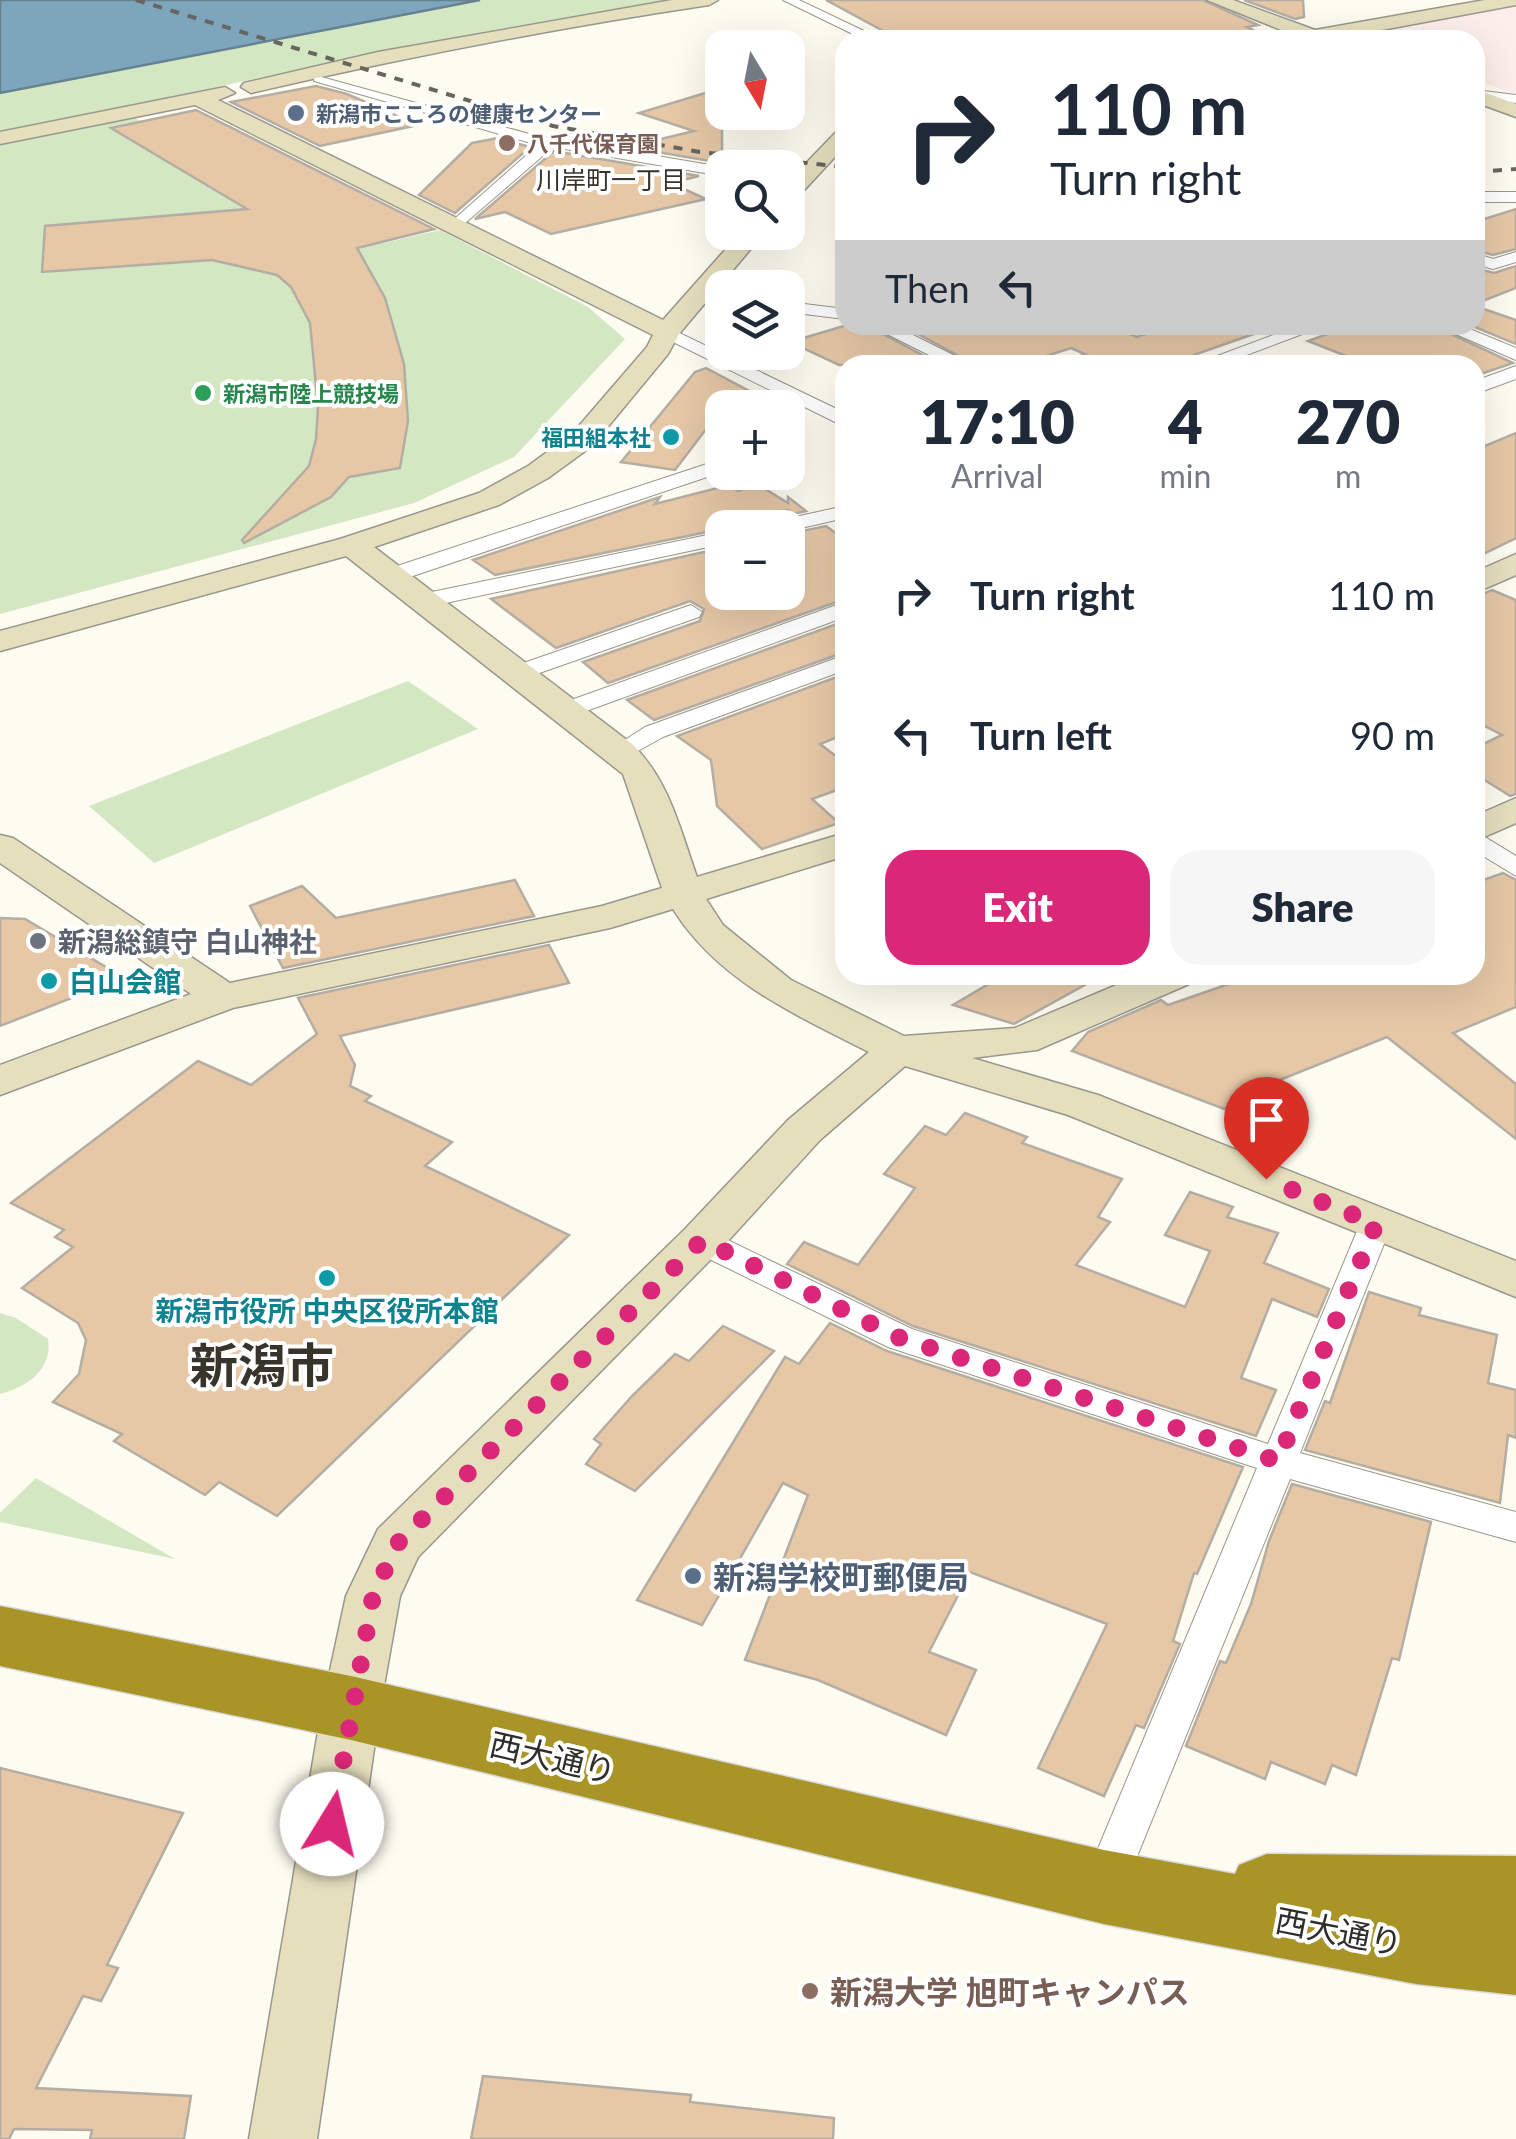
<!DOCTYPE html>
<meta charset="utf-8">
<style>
:root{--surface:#fff;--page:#f6f6f7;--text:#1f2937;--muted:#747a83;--accent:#db2777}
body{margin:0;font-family:Lato,"Noto Sans JP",sans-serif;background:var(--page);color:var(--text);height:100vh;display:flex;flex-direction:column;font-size:38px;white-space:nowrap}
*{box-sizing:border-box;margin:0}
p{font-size:32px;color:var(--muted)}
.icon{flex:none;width:55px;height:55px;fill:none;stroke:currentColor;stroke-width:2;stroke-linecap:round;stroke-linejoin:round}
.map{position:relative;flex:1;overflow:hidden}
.details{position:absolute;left:835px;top:355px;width:650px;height:630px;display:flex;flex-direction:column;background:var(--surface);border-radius:30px;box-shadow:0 10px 40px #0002}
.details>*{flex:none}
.top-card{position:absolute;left:835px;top:30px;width:650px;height:305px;border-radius:30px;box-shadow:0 10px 40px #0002;background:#fff;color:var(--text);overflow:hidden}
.needle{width:65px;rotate:170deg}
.fabs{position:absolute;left:705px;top:30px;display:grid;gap:20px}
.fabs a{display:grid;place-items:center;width:100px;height:100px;border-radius:20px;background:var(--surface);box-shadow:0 10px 40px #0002;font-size:50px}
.pin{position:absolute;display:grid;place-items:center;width:85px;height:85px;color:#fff;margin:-102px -42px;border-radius:50% 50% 50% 0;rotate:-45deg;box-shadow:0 0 10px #0007}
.pin .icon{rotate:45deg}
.me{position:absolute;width:110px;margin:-55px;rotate:9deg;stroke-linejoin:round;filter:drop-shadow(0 0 8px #0008)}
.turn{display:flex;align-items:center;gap:35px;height:210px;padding:0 50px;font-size:45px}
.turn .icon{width:130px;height:130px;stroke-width:2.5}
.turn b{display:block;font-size:70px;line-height:85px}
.then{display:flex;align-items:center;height:95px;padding:0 50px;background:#0003;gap:20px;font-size:38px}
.eta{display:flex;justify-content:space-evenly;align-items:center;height:170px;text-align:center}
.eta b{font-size:60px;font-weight:800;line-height:70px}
.button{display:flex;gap:20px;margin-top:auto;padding:20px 50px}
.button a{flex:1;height:115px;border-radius:30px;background:var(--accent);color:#fff;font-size:40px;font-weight:800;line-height:115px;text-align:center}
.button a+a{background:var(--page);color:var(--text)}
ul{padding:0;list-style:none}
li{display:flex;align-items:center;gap:30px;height:140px;padding:0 50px}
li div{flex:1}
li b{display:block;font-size:38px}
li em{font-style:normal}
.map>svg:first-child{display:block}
.medical{fill:#fdedeb}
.green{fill:#d3e7c3}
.water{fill:#7da6bd;stroke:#668291;stroke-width:2.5}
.building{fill:#e6c8a7;stroke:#b4ada4;stroke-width:2.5}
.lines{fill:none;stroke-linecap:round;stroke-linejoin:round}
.street-casing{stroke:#99978d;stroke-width:2}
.secondary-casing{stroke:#99978d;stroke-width:3}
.highway-casing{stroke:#dad9d9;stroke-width:3}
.street{fill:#fff;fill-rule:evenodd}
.secondary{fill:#e5dfbe;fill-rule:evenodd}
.highway{fill:#a99428;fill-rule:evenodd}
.rail{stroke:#66655f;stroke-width:4;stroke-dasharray:9 9;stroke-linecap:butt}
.route{stroke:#db2777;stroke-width:18;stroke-dasharray:0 32.4}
.service-dot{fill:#5c6f8a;stroke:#fff;stroke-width:4}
.education-dot{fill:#8d6e63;stroke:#fff;stroke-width:4}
.leisure-dot{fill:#2e9e5b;stroke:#fff;stroke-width:4}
.culture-dot{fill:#0f9aa8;stroke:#fff;stroke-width:4}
.worship-dot{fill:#6b7280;stroke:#fff;stroke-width:4}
.labels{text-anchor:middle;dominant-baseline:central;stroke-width:8;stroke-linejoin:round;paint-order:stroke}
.far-service-label{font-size:22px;font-weight:bold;fill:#4e5e75;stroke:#fff;text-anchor:start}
.far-education-label{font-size:22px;font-weight:bold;fill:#785e54;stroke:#fff;text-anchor:start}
.far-leisure-label{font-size:22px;font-weight:bold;fill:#27864d;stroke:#fff;text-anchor:start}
.far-culture-label{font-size:22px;font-weight:bold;fill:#0d838f;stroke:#fff;text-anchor:end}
.far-neighbourhood-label{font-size:25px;fill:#36342b;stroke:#fff}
.worship-label{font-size:28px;font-weight:bold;fill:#5b616d;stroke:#fff;text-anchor:start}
.culture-label{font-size:28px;font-weight:bold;fill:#0d838f;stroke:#fff;text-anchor:start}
.near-service-label{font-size:32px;font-weight:bold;fill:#4e5e75;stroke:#fff;text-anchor:start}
.near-street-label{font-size:32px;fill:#2f2e2a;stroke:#fff}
.near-education-label{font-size:32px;font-weight:bold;fill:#785e54;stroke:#fff;text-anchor:start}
.town-label{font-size:48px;font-weight:bold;fill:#36342b;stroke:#fff}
</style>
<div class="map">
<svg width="1516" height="2139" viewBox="0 0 1516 2139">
<rect width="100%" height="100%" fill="#fefbf0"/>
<path class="medical" d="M1516,6V94L1475,80V40H1361L1350,35Z"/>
<g class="green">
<path d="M480,0H677C449,32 225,87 0,133V93Z"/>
<path d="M131,116L297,204L384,243L440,230L588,307L625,339L514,457L414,503L0,614V143Z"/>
<path d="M408,681L478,729L154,863L89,806Z"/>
<path d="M0,1313L16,1318L48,1339C53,1369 27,1387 0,1394Z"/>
<path d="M36,1478L175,1559L0,1522V1513Z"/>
</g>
<path class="water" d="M0,0H480L0,93Z"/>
<g class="building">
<path d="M826,0H1203L1258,25L1247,27L1267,37L1266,40H900Z"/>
<path d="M1244,0H1303L1304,17L1295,19Z"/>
<path d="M316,86L347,94L418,125L320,146L231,102Z"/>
<path d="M722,88V163L628,147L694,131L639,113Z"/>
<path d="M196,110L434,229L357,248L385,298L404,364L408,421L400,468L349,477L331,497L244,543L242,540L309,466L316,439L318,407L310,323L291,287L277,275L212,260L42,272L45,226L247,209L111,128Z"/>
<path d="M498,138L530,147L455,213L419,195L472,143Z"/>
<path d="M554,151L699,176L671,183L706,199L551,234L505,212L475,219Z"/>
<path d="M1516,209V249L1493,255L1475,250V222Z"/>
<path d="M1516,266V288L1475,304V268L1494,273Z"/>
<path d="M1475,306L1516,320V344L1470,325H1475Z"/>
<path d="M847,325H866L941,365H839L790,342Z"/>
<path d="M901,325H1121V331L1137,337L1172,325H1265V330L1185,358L1192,361L1189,365H1072L1071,360L1085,354L1071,348L1018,365H976Z"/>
<path d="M1352,325H1432L1513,363L1475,376V365H1369L1308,341Z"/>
<path d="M706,368L755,394L726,403L675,470L621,462L695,372Z"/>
<path d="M1516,433V538L1475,558V450Z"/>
<path d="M757,484L788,503V497L806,511L788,515V510L722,524V529L495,575L473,560L660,497L655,504L729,485L738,491Z"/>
<path d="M826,526L845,540V599L608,683L583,662L700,621L704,609L690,601L556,648L491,599L722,548V592H788V534Z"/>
<path d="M1492,590L1516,600V794L1510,796L1475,774V748L1502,735L1475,721V597Z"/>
<path d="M845,621V652L654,720L627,700Z"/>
<path d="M845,674V734L820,744L845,763V787L812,799L839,823L762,849L717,806L711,760L677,736Z"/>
<path d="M1503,873L1516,880V1007L1453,1033L1516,1084V1139L1387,1037L1252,1091L1258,1094L1224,1109L1072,1051L1088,1032L1161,1000L1168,1005L1249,977L1255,981L1272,975H1475V883Z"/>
<path d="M515,880L534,916L283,968L250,906L302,886L336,918Z"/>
<path d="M0,918L25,919L111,970L87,992L0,1026Z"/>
<path d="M549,945L569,983L340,1036L355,1065L350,1086L371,1096L365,1101L452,1142L425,1166L569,1235L277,1516L219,1482L205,1495L114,1441L122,1434L53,1402L79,1374L86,1340L78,1323L22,1288L73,1247L55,1237L64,1230L11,1203L198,1061L251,1085L317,1034L298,998Z"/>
<path d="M1004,975H1103L1014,1024L953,1005Z"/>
<path d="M965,1113L1027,1137L1022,1143L1122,1179L1098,1217L1110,1222L1076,1265L1185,1307L1210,1251L1165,1235L1190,1192L1233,1207L1227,1217L1278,1233L1264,1263L1329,1289L1317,1317L1272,1299L1241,1378L1276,1390L1256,1436L913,1326L787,1264L804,1242L858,1265L915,1188L884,1174L925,1126L946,1135Z"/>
<path d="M1369,1292L1421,1308L1419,1315L1497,1335L1488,1383L1516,1390V1438L1508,1435L1500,1503L1305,1450L1325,1401L1330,1403Z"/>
<path d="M830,1323L887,1351L1243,1467L1197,1574L1194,1573L1173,1641L1180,1644L1144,1728L1136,1725L1104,1796L1038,1768L1107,1624L970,1572L929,1652L976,1670L946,1735L818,1680L745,1660L808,1495L783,1483L702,1625L637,1600L785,1357L799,1364Z"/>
<path d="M723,1326L774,1351L635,1491L586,1464L601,1444L594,1439L632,1396L675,1354L689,1361Z"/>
<path d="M1292,1484L1431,1522L1399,1660L1392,1658L1356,1775L1332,1765L1325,1784L1271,1762L1265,1779L1186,1746L1220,1661L1226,1663L1251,1604L1269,1541Z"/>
<path d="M0,1768L183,1813L107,1965L118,1968L101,2001L83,1996L36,2088L191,2096L184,2139H90L92,2130L14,2129L9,2139H0Z"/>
<path d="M483,2076L691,2095L690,2102L834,2118L833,2139H471Z"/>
</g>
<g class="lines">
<g class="street-casing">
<g id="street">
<path d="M783,0H799L883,40H865Z"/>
<path d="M314,75L533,135L722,167V176L553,147L457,230L451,228V222L538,145L314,81Z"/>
<path d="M1475,90L1516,95V103L1475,98Z"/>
<rect x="1475" y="192" width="41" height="10"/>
<path d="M1516,252V262L1493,269L1475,264V253L1493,259Z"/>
<path d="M699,291L722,294V304L693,300V292Z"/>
<path d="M788,302L845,309V319L788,312Z"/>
<path d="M869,325H893L973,365H949Z"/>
<path d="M1300,325H1326L1220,365H1193Z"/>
<path d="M1435,325H1460L1516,348V360Z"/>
<path d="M667,327L845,413V427L661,336L658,332Z"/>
<path d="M1516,366V379L1475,394V381Z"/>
<path d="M722,459V472L401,580H385L382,575L385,570Z"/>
<path d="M845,506V518L788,531V528H760L763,524Z"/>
<path d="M722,532V544L427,607L416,600L427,593Z"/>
<path d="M845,602V617L578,714L569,716L557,709L560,704Z"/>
<path d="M691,605L702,612L699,617L528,677L520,679L508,672L512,667Z"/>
<path d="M845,655V670L663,737L629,756H611L608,751L645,727Z"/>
<path d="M1475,831L1516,856V876L1475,851Z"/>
<path d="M1376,1213L1387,1216L1392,1224L1300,1453L1516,1512V1542L1290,1479L1119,1901L1104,1907L1089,1901L1082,1887L1257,1468L888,1347L689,1249L685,1241L689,1233L701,1229L713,1233L912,1329L1268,1444L1360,1224L1365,1216Z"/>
</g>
</g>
<g class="secondary-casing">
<g id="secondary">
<path d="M672,0H718L709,5C555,28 402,58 251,93L241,87L244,83L378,52Z"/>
<path d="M1207,0H1233L1315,30L1485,0H1516V5L1328,40H1279L1291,34Z"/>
<path d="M225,87L235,93L218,100L663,320L741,232H765L679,334L668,354L592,446L548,478L499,505L374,547L632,744C669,780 680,829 697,877L845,833V856L706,899L723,925L791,980L904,1036L1015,1028L1140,975H1195L1189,984L1037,1050L972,1058L1098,1095L1516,1261V1297L1068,1115L905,1066L820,1140L717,1253L418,1557L400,1596L380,1708L317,2139H249L322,1708L346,1596L378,1529L685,1229L788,1120L869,1052C796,1015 718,981 673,909L610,928L233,1008L0,1095V1065L191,994L0,863V835L13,838L230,983L602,906L662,888L623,774L346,556L0,651V631L340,539L479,493L528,466L572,434L647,347L653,335L195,105L0,144V132Z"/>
<path d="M1475,89L1516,104V117L1475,102Z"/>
<path d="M845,128V146L796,199L788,201V182L838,130Z"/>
<path d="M1516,554V575L1475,593V572Z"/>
<path d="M1516,798V823L1475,841V816Z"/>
</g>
</g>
<g class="highway-casing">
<path id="highway" d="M0,1606L351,1676L1104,1850L1235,1874L1239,1865L1267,1854L1516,1856V1995L1416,1984L1104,1924L351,1740L0,1666Z"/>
</g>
<use href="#street" class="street"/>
<use href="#secondary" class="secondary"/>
<use href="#highway" class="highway"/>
<g class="rail">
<path d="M136,0L553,126L700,152L845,167"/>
<path d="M1475,172L1516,169"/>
</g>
</g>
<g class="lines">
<path class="route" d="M332,1824L373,1596L397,1544L702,1240L900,1338L1278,1461L1376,1224L1266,1179"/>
</g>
<g class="service-dot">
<circle cx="296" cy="113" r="10"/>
<circle cx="693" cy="1576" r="10"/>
</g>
<g class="education-dot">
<circle cx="507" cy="143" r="10"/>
<circle cx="810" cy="1991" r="10"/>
</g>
<circle class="leisure-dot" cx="203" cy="393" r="10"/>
<g class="culture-dot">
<circle cx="671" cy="437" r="10"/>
<circle cx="49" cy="981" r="10"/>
<circle cx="327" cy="1278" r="10"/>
</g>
<circle class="worship-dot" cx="38" cy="941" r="10"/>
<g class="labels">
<g class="far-service-label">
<text x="316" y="113">新潟市こころの健康センター</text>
</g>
<g class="far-education-label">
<text x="527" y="143">八千代保育園</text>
</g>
<g class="far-leisure-label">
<text x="223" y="393">新潟市陸上競技場</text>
</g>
<g class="far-culture-label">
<text x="651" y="437">福田組本社</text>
</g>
<g class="far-neighbourhood-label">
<text x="611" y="179">川岸町一丁目</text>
</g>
<g class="worship-label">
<text x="58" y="941">新潟総鎮守 白山神社</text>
</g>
<g class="culture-label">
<text x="69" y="981">白山会館</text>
<text x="327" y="1310" text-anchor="middle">新潟市役所 中央区役所本館</text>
</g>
<g class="near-service-label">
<text x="713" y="1576">新潟学校町郵便局</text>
</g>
<g class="near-street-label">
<text transform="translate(553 1757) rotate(13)">西大通り</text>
<text transform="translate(1339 1931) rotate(11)">西大通り</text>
</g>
<g class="near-education-label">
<text x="830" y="1991">新潟大学 旭町キャンパス</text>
</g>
<g class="town-label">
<text x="262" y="1364">新潟市</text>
</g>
</g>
</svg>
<div class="fabs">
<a><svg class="needle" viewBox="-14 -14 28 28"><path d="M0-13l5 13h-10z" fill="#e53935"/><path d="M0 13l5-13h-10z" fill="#747a83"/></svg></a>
<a><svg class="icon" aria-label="search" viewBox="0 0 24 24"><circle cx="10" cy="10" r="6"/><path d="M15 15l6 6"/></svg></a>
<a><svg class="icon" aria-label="layers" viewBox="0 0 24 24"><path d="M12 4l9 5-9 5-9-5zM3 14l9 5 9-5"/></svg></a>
<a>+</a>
<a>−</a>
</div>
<div class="pin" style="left:1266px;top:1179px;background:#d93025"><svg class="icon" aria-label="arrive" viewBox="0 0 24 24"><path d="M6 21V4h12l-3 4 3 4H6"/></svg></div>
<svg class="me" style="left:332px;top:1824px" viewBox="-20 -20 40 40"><circle r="19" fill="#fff"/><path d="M0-13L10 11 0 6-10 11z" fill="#db2777"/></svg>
<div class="top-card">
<div class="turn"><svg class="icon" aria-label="right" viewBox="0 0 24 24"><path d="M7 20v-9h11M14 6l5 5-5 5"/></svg><div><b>110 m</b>Turn right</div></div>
<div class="then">Then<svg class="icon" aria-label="left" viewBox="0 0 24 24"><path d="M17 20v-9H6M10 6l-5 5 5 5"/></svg></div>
</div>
<section class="details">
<div class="eta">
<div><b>17:10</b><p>Arrival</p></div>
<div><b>4</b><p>min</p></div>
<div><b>270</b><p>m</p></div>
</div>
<ul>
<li><svg class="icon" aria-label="right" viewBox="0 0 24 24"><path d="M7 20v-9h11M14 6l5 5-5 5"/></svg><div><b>Turn right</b></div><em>110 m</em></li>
<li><svg class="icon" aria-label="left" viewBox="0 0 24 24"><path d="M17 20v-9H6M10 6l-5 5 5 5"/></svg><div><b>Turn left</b></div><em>90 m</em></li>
</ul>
<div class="button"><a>Exit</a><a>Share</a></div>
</section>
</div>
